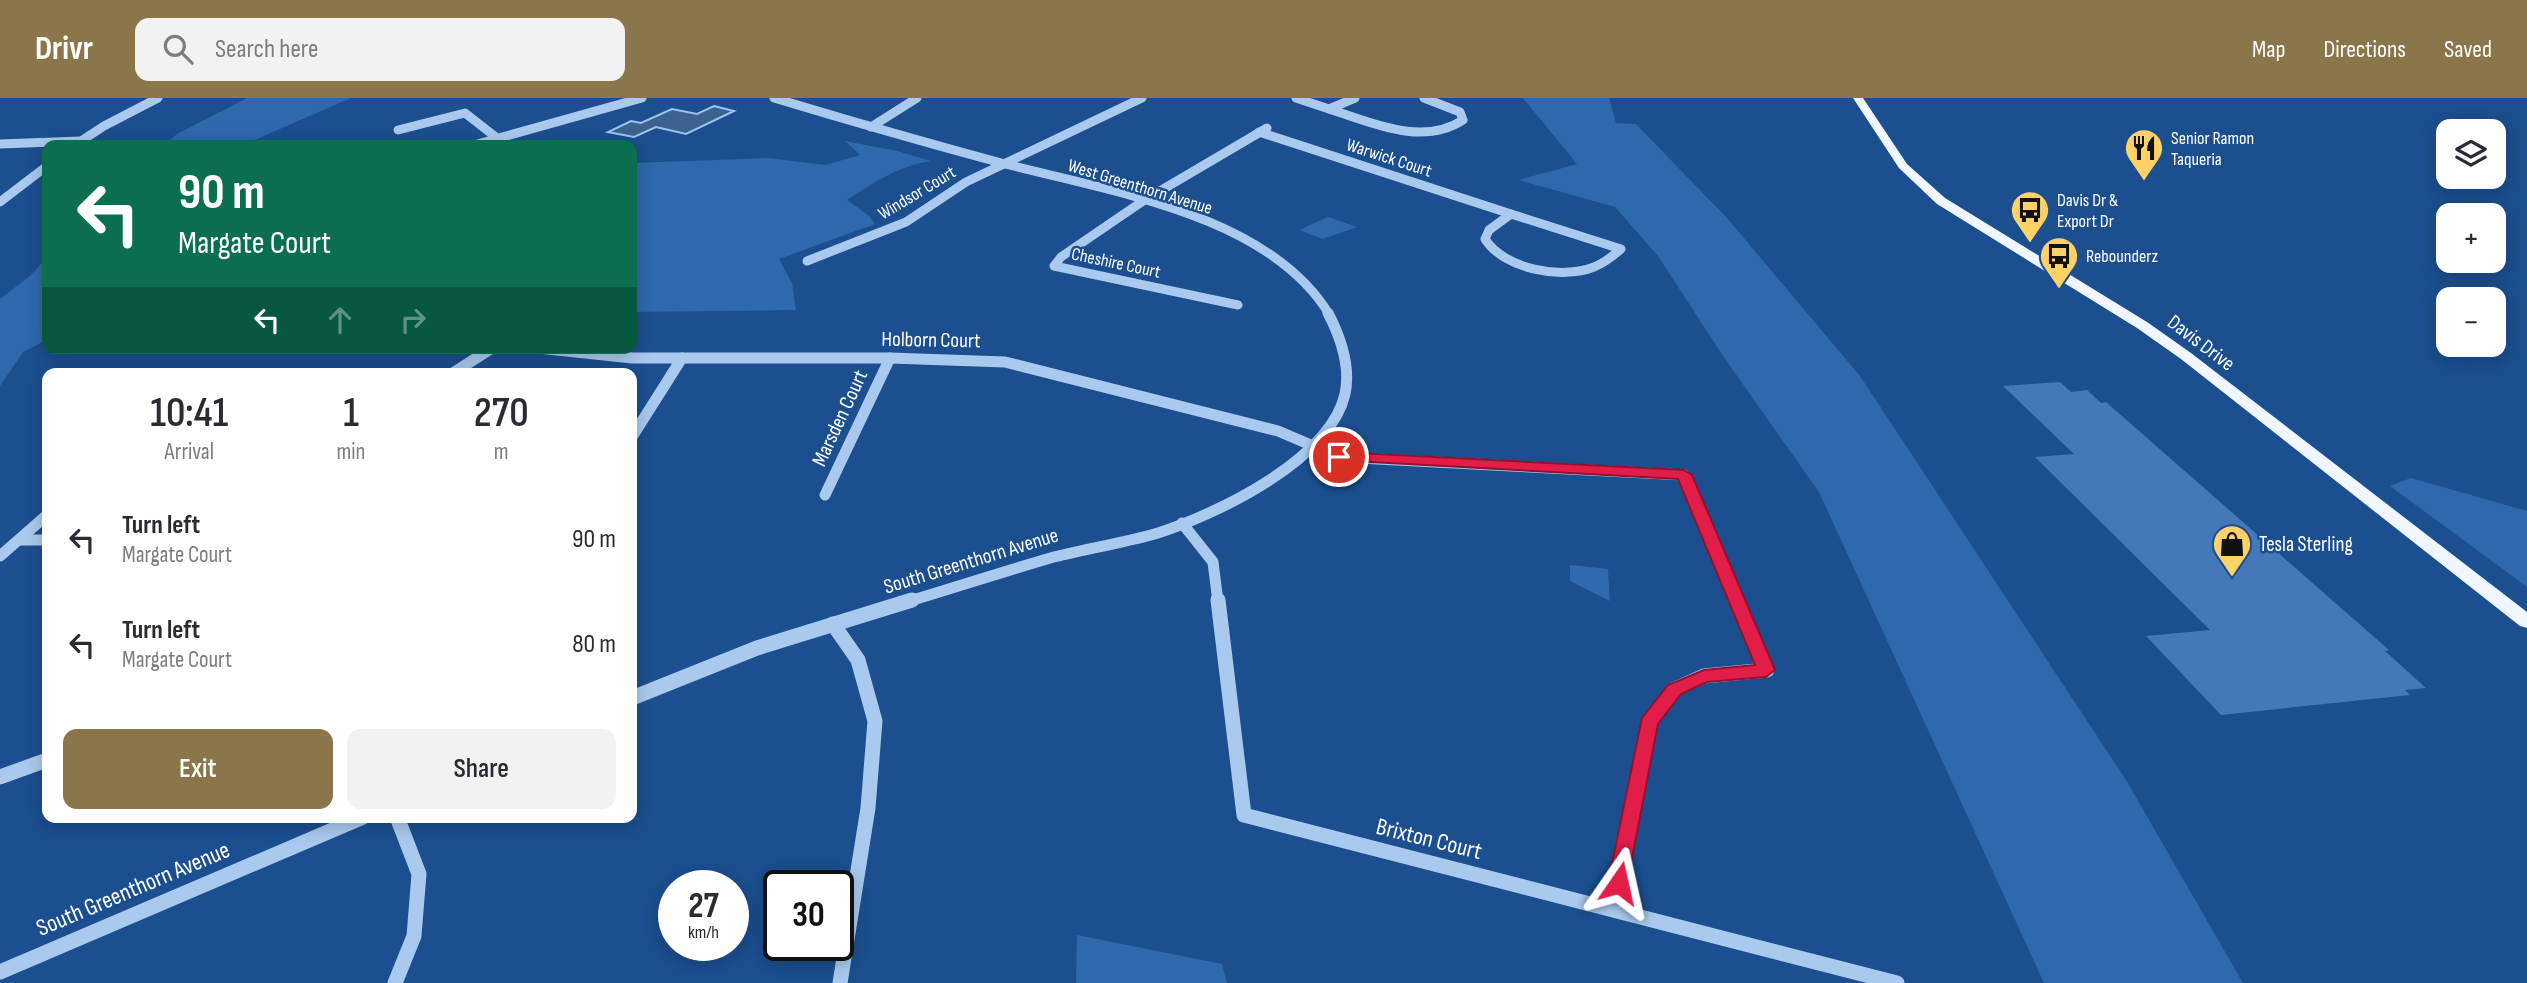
<!DOCTYPE html>
<meta charset="utf-8">
<style>
:root{--surface:#fff;--page:#f2f2f3;--text:#2b2b33;--muted:#7c7c81;--accent:#8a764a}
body{margin:0;font-family:"Sofia Sans Condensed",sans-serif;background:var(--page);color:var(--text);height:100vh;display:flex;flex-direction:column;font-size:26px;white-space:nowrap}
*{box-sizing:border-box;margin:0}
p{font-size:23px;color:var(--muted)}
.icon{flex:none;width:38px;height:38px;fill:none;stroke:currentColor;stroke-width:2;stroke-linecap:round;stroke-linejoin:round}
.map{position:relative;flex:1;overflow:hidden}
.sheet{position:absolute;left:42px;top:270px;width:595px;height:455px;display:flex;flex-direction:column;background:var(--surface);border-radius:14px;box-shadow:0 4px 18px #0003}
.sheet>*{flex:none}
.banner{position:absolute;left:42px;top:42px;width:595px;height:214px;border-radius:14px;box-shadow:0 4px 18px #0003;background:#0b6e4f;color:#fff;overflow:hidden}
.buttons{position:absolute;left:2436px;top:21px;display:grid;gap:14px}
.buttons a{display:grid;place-items:center;width:70px;height:70px;border-radius:14px;background:var(--surface);box-shadow:0 4px 18px #0003;font-size:35px}
.speed{position:absolute;left:658px;top:772px;display:flex;gap:14px;font-size:35px;font-weight:700;text-align:center}
.speed>*{display:grid;place-content:center;width:91px;height:91px;border-radius:50%;background:var(--surface);box-shadow:0 4px 18px #0003;line-height:1}
.speed small{font-size:18px;font-weight:400}
.speed .limit{border:4px solid #111;border-radius:10px;background:#fff;color:#111}
.pin{position:absolute;display:grid;place-items:center;width:60px;height:60px;color:#fff;margin:-30px;border:4px solid #fff;border-radius:50%;box-shadow:0 2px 7px #0007}
.me{position:absolute;width:77px;margin:-38px;rotate:11deg;stroke-linejoin:round;filter:drop-shadow(0 0 5px #0008)}
.turn{display:flex;align-items:center;gap:24px;height:147px;padding:0 21px;font-size:32px}
.turn .icon{width:91px;height:91px;stroke-width:2.5}
.turn b{display:block;font-size:49px;line-height:60px}
.lanes{display:flex;align-items:center;height:66px;padding:0 21px;background:#0003;justify-content:center;gap:35px;direction:ltr}
.lanes .off{opacity:.35}
.eta{display:flex;justify-content:space-evenly;align-items:center;height:119px;text-align:center}
.eta b{font-size:42px;font-weight:600;line-height:49px}
.primary-button{display:flex;gap:14px;margin-top:auto;padding:14px 21px}
.primary-button a{flex:1;height:80px;border-radius:14px;background:var(--accent);color:#fff;font-size:28px;font-weight:600;line-height:80px;text-align:center}
.primary-button a+a{background:var(--page);color:var(--text)}
ul{padding:0;list-style:none}
li{display:flex;align-items:center;gap:21px;height:105px;padding:0 21px}
li div{flex:1}
li b{display:block;font-size:26px}
li em{font-style:normal}
header{display:flex;align-items:center;gap:42px;box-sizing:border-box;height:98px;padding:0 35px;background:var(--accent);color:#fff}
header strong{font-size:33px}
nav{display:flex;gap:38px;margin-inline-start:auto;font-size:24px}
.search{width:490px;height:63px;background:var(--page);display:flex;align-items:center;gap:18px;box-sizing:border-box;padding:0 24px;border-radius:14px;color:var(--muted);font-size:26px}
.map>svg:first-child{display:block}
.green{fill:#2e69ad}
.water{fill:#3c6290;stroke:#9cc4f0;stroke-width:2}
.building{fill:#4478b7}
.lines{fill:none;stroke-linecap:round;stroke-linejoin:round}
.minor-far2{stroke:#a9c9ee;stroke-width:9}
.minor-far1{stroke:#a9c9ee;stroke-width:11}
.minor{stroke:#a9c9ee;stroke-width:15}
.major{fill:#f0f6ff;fill-rule:evenodd}
.route{fill:#e11d48;stroke:#92132f;stroke-width:2}
.labels{text-anchor:middle;dominant-baseline:central;stroke-width:5;stroke-linejoin:round;paint-order:stroke}
.far-poi-label{font-size:18px;fill:#fff;stroke:#1b4f8f;text-anchor:start}
.far-street-label{font-size:18px;fill:#fff;stroke:#1b4f8f}
.street-label{font-size:21px;fill:#fff;stroke:#1b4f8f}
.poi-label{font-size:21px;fill:#fff;stroke:#1b4f8f;text-anchor:start}
.near-street-label{font-size:24px;fill:#fff;stroke:#1b4f8f}
</style>
<header>
<strong>Drivr</strong>
<div class="search"><svg class="icon" aria-label="search" viewBox="0 0 24 24"><circle cx="10" cy="10" r="6"/><path d="M15 15l6 6"/></svg>Search here</div>
<nav><a>Map</a><a>Directions</a><a>Saved</a></nav>
</header>
<div class="map">
<svg width="2527" height="885" viewBox="0 0 2527 885">
<rect width="100%" height="100%" fill="#1b4f8f"/>
<g class="green">
<path d="M247,0H351L250,44L249,47H164L177,36Z"/>
<path d="M1523,0H1609L1616,25L1636,26L1727,120L1860,278L2126,682L2243,885H2044L1819,394L1723,258L1658,158L1615,109L1519,82L1577,66Z"/>
<path d="M845,43L897,53L931,63C900,67 873,85 847,102L869,118L875,126L779,161L792,185L796,212L632,214V65L768,60L825,67L860,57Z"/>
<path d="M1328,119L1357,129L1323,141L1299,132Z"/>
<path d="M47,159V242L23,254L0,288V201L30,178Z"/>
<path d="M2411,380L2527,413V489L2390,388Z"/>
<path d="M1570,467L1608,471L1610,503L1570,483Z"/>
<path d="M1077,837L1222,866L1227,885H1076Z"/>
</g>
<path class="water" d="M714,8L734,13L686,36L656,29L634,39L608,34L631,23L641,25L672,11L697,16Z"/>
<path class="building" d="M2060,284L2071,294L2087,292L2101,305L2106,304L2389,552L2385,553L2426,590L2405,592L2410,597L2221,617L2146,538L2210,532L2035,359L2074,356L2003,288Z"/>
<g class="lines">
<g class="minor-far2">
<path d="M774,0C847,22 920,43 994,63C1101,92 1267,114 1329,216"/>
<path d="M1296,0L1329,11"/>
<path d="M1355,0L1329,11C1371,24 1422,49 1463,22L1460,14L1424,0"/>
<path d="M871,29L917,0"/>
<path d="M398,32L465,15L497,40"/>
<path d="M1259,34L1511,116"/>
<path d="M0,46L81,43"/>
<path d="M75,47L104,28L158,0"/>
<path d="M474,47L642,0"/>
<path d="M0,104L47,68"/>
<path d="M1511,116L1621,151C1613,158 1604,165 1594,169C1561,182 1504,171 1485,141L1489,132Z"/>
<path d="M807,163L906,124L966,84L1142,0"/>
<path d="M1238,207L1054,168L1061,159L1143,103L1267,30"/>
</g>
<g class="minor-far1">
<path d="M538,250L632,260H890L1005,264L1278,333L1339,359L1684,377L1738,504"/>
<path d="M453,275L492,250"/>
<path d="M632,339L682,260"/>
<path d="M825,397L890,260"/>
<path d="M1182,425L1213,464L1218,504"/>
<path d="M20,442H47"/>
<path d="M0,458L47,417"/>
<path d="M906,504C956,489 1005,473 1054,459C1089,450 1124,445 1158,435C1217,416 1330,362 1345,296C1351,268 1341,240 1328,215"/>
</g>
<g class="minor">
<path d="M1218,502L1244,717L1897,885"/>
<path d="M833,526L858,562L875,623L868,710L840,885"/>
<path d="M632,600L757,550L912,502"/>
<path d="M0,679L47,662"/>
<path d="M1614,812L1649,624L1675,591L1704,578L1767,572L1737,502"/>
<path d="M0,874L363,719"/>
<path d="M395,885L414,838L419,776L397,719"/>
</g>
<path class="major" d="M1853,0H1863L1907,66L1945,100L2147,224L2191,255L2527,514V530L2520,528L2181,261L2137,230L1937,106L1899,70Z"/>
</g>
<path class="route" d="M1339,354L1684,372L1692,377L1775,572L1766,579L1707,584L1696,589L1681,596L1658,626L1626,791L1619,794L1611,791L1608,785L1642,620L1668,587L1704,572L1755,567L1678,381L1334,362L1332,359L1334,356Z"/>
<defs>
<g id="restaurant-pin" transform="scale(2.0125)"><path d="M0 17L-7.5 6A9.5 9.5 0 1 1 7.5 6Z" fill="#ffd166" stroke="#1b4f8f"/><path d="M-5-6h1v4h1v-4h1v4h1v-4h1v5L-1.5 .5V6h-2V.5L-5-1ZM5-6V6H3V1.5H1.5Q1.5-4 5-6Z" fill="#111"/></g>
<g id="bus-pin" transform="scale(2.0125)"><path d="M0 17L-7.5 6A9.5 9.5 0 1 1 7.5 6Z" fill="#ffd166" stroke="#1b4f8f"/><path d="M-5-6H5V4H4V6H2V4H-2V6H-4V4H-5ZM-3.5-4V0h7V-4ZM-3.5 1.2v1.5H-2V1.2ZM2 1.2v1.5H3.5V1.2Z" fill="#111"/></g>
<g id="shop-pin" transform="scale(2.0125)"><path d="M0 17L-7.5 6A9.5 9.5 0 1 1 7.5 6Z" fill="#ffd166" stroke="#1b4f8f"/><path d="M-5-2.5h2.3a2.7 3.5 0 0 1 5.4 0H5L5.5 6h-11ZM-1.5-2.5h3a1.5 2.3 0 0 0-3 0Z" fill="#111"/></g>
</defs>
<g fill-rule="evenodd">
<use href="#restaurant-pin" x="2144" y="50"/>
<use href="#bus-pin" x="2030" y="112"/>
<use href="#bus-pin" x="2059" y="158"/>
<use href="#shop-pin" x="2232" y="446"/>
</g>
<g class="labels">
<g class="far-poi-label">
<text x="2171" y="40">Senior Ramon<tspan x="2171" dy="21">Taqueria</tspan></text>
<text x="2057" y="102">Davis Dr &amp;<tspan x="2057" dy="21">Export Dr</tspan></text>
<text x="2086" y="158">Rebounderz</text>
</g>
<g class="far-street-label">
<text transform="translate(1389 60) rotate(18)">Warwick Court</text>
<text transform="translate(1140 89) rotate(17)">West Greenthorn Avenue</text>
<text transform="translate(917 95) rotate(-31)">Windsor Court</text>
<text transform="translate(1116 165) rotate(12)">Cheshire Court</text>
</g>
<g class="street-label">
<text transform="translate(931 242) rotate(1)">Holborn Court</text>
<text transform="translate(2201 245) rotate(37)">Davis Drive</text>
<text transform="translate(840 320) rotate(-65)">Marsden Court</text>
<text transform="translate(971 463) rotate(-17)">South Greenthorn Avenue</text>
</g>
<g class="poi-label">
<text x="2259" y="446">Tesla Sterling</text>
</g>
<g class="near-street-label">
<text transform="translate(1429 741) rotate(14)">Brixton Court</text>
<text transform="translate(133 791) rotate(-23)">South Greenthorn Avenue</text>
</g>
</g>
</svg>
<div class="buttons">
<a><svg class="icon" aria-label="layers" viewBox="0 0 24 24"><path d="M12 4l9 5-9 5-9-5zM3 14l9 5 9-5"/></svg></a>
<a>+</a>
<a>−</a>
</div>
<div class="speed"><div>27<small>km/h</small></div><div class="limit">30</div></div>
<div class="pin" style="left:1339px;top:359px;background:#d93025"><svg class="icon" aria-label="arrive" viewBox="0 0 24 24"><path d="M6 21V4h12l-3 4 3 4H6"/></svg></div>
<svg class="me" style="left:1619px;top:785px" viewBox="-20 -20 40 40"><path d="M0-17L14 15 0 8-14 15z" fill="#e11d48" stroke="#fff" stroke-width="4"/></svg>
<div class="banner">
<div class="turn"><svg class="icon" aria-label="left" viewBox="0 0 24 24"><path d="M17 20v-9H6M10 6l-5 5 5 5"/></svg><div><b>90 m</b>Margate Court</div></div>
<div class="lanes"><svg class="icon" aria-label="left" viewBox="0 0 24 24"><path d="M17 20v-9H6M10 6l-5 5 5 5"/></svg><svg class="icon off" aria-label="ahead" viewBox="0 0 24 24"><path d="M12 20V5M6 11l6-6 6 6"/></svg><svg class="icon off" aria-label="right" viewBox="0 0 24 24"><path d="M7 20v-9h11M14 6l5 5-5 5"/></svg></div>
</div>
<section class="sheet">
<div class="eta">
<div><b>10:41</b><p>Arrival</p></div>
<div><b>1</b><p>min</p></div>
<div><b>270</b><p>m</p></div>
</div>
<ul>
<li><svg class="icon" aria-label="left" viewBox="0 0 24 24"><path d="M17 20v-9H6M10 6l-5 5 5 5"/></svg><div><b>Turn left</b><p>Margate Court</p></div><em>90 m</em></li>
<li><svg class="icon" aria-label="left" viewBox="0 0 24 24"><path d="M17 20v-9H6M10 6l-5 5 5 5"/></svg><div><b>Turn left</b><p>Margate Court</p></div><em>80 m</em></li>
</ul>
<div class="primary-button"><a>Exit</a><a>Share</a></div>
</section>
</div>
